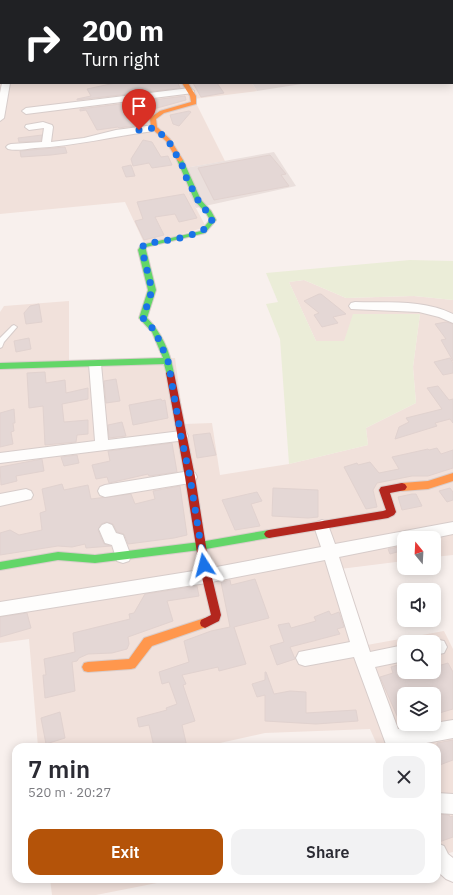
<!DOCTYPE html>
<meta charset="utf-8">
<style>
:root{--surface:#fff;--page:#f2f2f3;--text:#2b2b33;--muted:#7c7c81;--accent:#b45309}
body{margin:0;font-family:"IBM Plex Sans",sans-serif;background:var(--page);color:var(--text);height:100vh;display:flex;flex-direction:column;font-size:15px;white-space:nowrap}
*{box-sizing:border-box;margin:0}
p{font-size:13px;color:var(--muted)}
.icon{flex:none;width:22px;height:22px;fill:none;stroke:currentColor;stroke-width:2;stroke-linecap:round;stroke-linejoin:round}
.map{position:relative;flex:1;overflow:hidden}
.sheet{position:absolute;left:12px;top:743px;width:429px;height:140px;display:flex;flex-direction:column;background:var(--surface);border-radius:12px;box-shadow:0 2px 10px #0003}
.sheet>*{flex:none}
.top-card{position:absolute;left:0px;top:0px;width:453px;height:84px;box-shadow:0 2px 10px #0003;background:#202124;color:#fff;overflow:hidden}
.needle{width:26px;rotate:342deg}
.controls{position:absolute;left:397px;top:531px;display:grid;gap:8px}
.controls a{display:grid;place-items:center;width:44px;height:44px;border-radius:8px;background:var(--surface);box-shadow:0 2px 10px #0003;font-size:20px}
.pin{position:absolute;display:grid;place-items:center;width:34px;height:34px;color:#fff;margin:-41px -17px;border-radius:50% 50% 50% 0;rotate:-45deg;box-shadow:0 0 4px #0007}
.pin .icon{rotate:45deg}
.me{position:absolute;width:44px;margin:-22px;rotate:351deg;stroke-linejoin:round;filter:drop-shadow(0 0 3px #0008)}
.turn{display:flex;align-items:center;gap:14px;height:84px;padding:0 16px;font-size:18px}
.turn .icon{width:52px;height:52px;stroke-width:2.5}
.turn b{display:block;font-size:28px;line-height:34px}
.round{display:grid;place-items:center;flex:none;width:42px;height:42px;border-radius:12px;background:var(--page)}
.overview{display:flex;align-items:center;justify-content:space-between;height:68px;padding:0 16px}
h1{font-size:24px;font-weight:600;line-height:30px}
.action{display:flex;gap:8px;margin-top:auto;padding:8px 16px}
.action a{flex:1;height:46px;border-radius:12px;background:var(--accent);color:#fff;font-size:16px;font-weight:600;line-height:46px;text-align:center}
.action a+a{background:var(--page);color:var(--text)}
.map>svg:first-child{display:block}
.residential{fill:#f1e1db;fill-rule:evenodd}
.industrial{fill:#eadfdc}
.green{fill:#ebedd8}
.building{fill:#e4d7d5;stroke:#e1d2cf}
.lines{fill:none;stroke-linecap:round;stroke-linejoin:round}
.lane-casing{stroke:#d7ccca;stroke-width:2}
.street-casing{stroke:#d7ccca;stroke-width:2}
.fast-casing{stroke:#d9cdcb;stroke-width:2}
.slow-casing{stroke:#d9cdcb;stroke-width:2}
.jam-casing{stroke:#d9cdcb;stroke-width:2}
.lane{fill:#fefdfc;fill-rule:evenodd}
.street{fill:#fefdfc;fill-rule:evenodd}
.fast{fill:#63d668;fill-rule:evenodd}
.slow{fill:#ff974d;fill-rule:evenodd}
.jam{fill:#b3261e;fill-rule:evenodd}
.route{stroke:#1a73e8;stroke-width:7;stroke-dasharray:0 12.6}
</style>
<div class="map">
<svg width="453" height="895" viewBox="0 0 453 895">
<rect width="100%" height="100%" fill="#f8f0ed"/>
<g class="residential">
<path d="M0,0L56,1H1V83H252L257,91L194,99L225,161L185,168L189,195L206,227L145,245L125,202L0,214Z"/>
<path d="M304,280L346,298L414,296L453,300V555L434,557V538H404V561L340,569L367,645L444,631L453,649V852L437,856V747H378L370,729L265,733L202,747H38L29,639L0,643V312L4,306L69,301V362L175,358L184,424L212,423L220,475L289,464L368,445L366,428L416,403L413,367L420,314L344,341H316L289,282ZM404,642H434V672H404ZM404,694H434V724H404Z"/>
<path d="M50,879H157V883L96,895H52Z"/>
</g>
<g class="industrial">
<path d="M252,83H308L257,91Z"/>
<path d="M274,152L296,186L196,208L189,195L185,168Z"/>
</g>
<path class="green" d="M410,260L453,261V300L414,296L346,298L304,280L289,282L316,341H344L353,314H420L413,367L416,403L366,428L368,445L289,464L280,339L266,304L278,302L266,273Z"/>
<g class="building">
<path d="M115,83H178L180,88L77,100V99L91,96L87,89Z"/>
<path d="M193,83H217L224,93L201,97Z"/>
<path d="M185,96L186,100L157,108L132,112L139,126L125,127L119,128L118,127L97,130L86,110L80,111V109Z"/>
<path d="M189,111L191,112L179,126L173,124L170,115Z"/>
<path d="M42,135L41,141L19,142L18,138Z"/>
<path d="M143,140L152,142L161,157L168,156L172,165L152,168L149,163L133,166L131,159Z"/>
<path d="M65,147L67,153L51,155L21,157L20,151Z"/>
<path d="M270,155L286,174L281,175L289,186L214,200L198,168Z"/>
<path d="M131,165L135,176L126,177L122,167Z"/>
<path d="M184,194L197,218L179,222L175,214L155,217L164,235L144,240L135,221L143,219L137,202Z"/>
<path d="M319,294H321L346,314L333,317L338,323L322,327L314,315L319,313L304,301Z"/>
<path d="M39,304L42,322L26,324L24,313L30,306Z"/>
<path d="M446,322L453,324V361L441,340L446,339L435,324Z"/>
<path d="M29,338L31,349L16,352L14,341Z"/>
<path d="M450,358L453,363V373L443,375L434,362Z"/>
<path d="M45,372L46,383L65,380L66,393L88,388V399L62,404L64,422L88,420V434L77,435L76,442L45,445L43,406L29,408L27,373Z"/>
<path d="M116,379L120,401L106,403L104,381Z"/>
<path d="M438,386L449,400L453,399V423L450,419L435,423L437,426L395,439L399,427L409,422L406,418L442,409L427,388Z"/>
<path d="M161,399L162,401L165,400L168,418L133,425L129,405Z"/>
<path d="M14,409L15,423H13L14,431L11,432L13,444L0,447V413Z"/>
<path d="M122,422L126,436L109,438L108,425Z"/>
<path d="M210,433L216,455L197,458L193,435Z"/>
<path d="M172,443L177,472L149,476L148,474L109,483L107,477L96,479L92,465L110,461L108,451Z"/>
<path d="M437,448L441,454L453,450V468L428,476H412L377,483L373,490L377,507L366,509L344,467L357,463L358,465L370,462L379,473L399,469L392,457L428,449L429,450Z"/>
<path d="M77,455L79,463L64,466L61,457Z"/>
<path d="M42,459L44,471L16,476L17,481L1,485L0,467Z"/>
<path d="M62,484L64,490L88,485L91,499L131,494L135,504L155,499L153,491L180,486L187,535L174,538L128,544L124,534L117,532L113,524L106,522L101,524L98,530L104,544L111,546L86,548L85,544L72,547L58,546L0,555V533L10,530L19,535L42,530L40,513L46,511L42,489Z"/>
<path d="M273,488L318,490V517L308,518L272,516Z"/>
<path d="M450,488L453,492V500L447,502L439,491Z"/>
<path d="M257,492L262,501L251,504L260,526L235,530L222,500Z"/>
<path d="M412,494H416L422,506L402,510L398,497Z"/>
<path d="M404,546V550L390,554L388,549Z"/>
<path d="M255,579L269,618L234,627L246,664L219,671L218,667L182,675L186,684L183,685L195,721L182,725L187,747H154L149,725L139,727L137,718L167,710L166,708L177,704L169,682L162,684L159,672L189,662L184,641L211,631L230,627L221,582L230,580L231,585Z"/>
<path d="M197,586L199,596L167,601L173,621L128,637L129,644L127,649L112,653L88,654L79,658L77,661L72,662L75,691L45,698L43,675H46L44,659L75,652L73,633L130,619L129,614L134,613L145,594Z"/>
<path d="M329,611L331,615L339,612L344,627L337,629L340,634L290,647L295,659L277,665L270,646L284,642L278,625L289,623L291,628L316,621L314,617Z"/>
<path d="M27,613L31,628L0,637V617Z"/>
<path d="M404,663V672H434V667L448,663L453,672V709L436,714L434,710V694H404V726L402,727L380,677L393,673L391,667Z"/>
<path d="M265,672H266L274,694L290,691L306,692V713L356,710L358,721L316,724L265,721V695L257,697L252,684L265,680Z"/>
<path d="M60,712L65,738L46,744L41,718Z"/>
<path d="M453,740V760L437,766V743Z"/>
<path d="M437,814L449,815L450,817L453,816V837L439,842H437Z"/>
</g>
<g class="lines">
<g class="lane-casing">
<path id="lane" d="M14,325L17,327L4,342L2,347L0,348V338L12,326Z"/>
</g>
<g class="street-casing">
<g id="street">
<rect x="140" y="0" width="6" height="1"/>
<rect x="0" y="62" width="1" height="7"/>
<path d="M2,83H10L4,118L0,121V93Z"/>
<path d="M190,88L194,91L193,93L26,114L22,111L26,108Z"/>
<path d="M43,122L52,125L53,127L51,142L84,138L116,130L154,125L158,128L154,131C114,136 76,146 35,148C27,149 16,151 8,149L6,147L8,145L11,144L42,142L44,128L29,130L25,127L26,125Z"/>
<path d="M355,302C387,303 423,299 453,314V323L439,317L419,312L351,309L349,306L351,303Z"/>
<path d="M95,360L99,361L101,364L108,440L181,431L186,432L188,436L186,440L0,463V453L95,441L89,364L91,361Z"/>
<path d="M190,471L195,473L197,477L195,481L190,483L105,497L100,495L98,491L100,487L105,485Z"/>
<path d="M26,489L31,491L33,495L31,499L0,506V494Z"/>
<path d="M322,520L327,522L335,544L453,522V534L434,538H404V544L339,557L370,652L404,645V661L375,667L398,729L453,720V738L405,747H387L354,657L305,666L299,664L296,658L299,652L350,642L325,560L206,583L0,616V602L206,569L321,547L314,526L317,522Z"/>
<path d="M107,523L112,525L116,533L123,535L131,556L129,561L123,563L117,561L112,545L105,543L99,529L102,525Z"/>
<path d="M434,639L444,641L447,647L444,653L434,655V642H428Z"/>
<path d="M437,793L453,794V814L437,813Z"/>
<path d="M437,843L444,846L448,854L453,858V882L446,879L437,871Z"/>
</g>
</g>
<g class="fast-casing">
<g id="fast">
<path d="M178,159L183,160L201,200L211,211L216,220L205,233L146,247V250L156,290L147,318C162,333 170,352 174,373L173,375H167L164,364L0,369V363L163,358L152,332L139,318L148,290L138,250L141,245L201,231L210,220L206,213L195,201L177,160Z"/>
<path d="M269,530L272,531L274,534L272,537L269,538L200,550L95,563L58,560L0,570V562L58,552L95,555L200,542Z"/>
</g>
</g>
<g class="slow-casing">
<g id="slow">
<path d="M182,83H188L196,96V104L164,113L156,119L157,127L170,139L183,160L180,162L177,160L166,141L151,128L150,118L160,111L191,102L190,96Z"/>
<path d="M453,473V481L428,489L402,491L399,490L397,487L399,484L402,483L428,481Z"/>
<path d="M205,618L209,620L210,623L209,626L152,646L135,668L131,669L88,672L84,671L82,667L84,663L88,662L129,659L144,638Z"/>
</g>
</g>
<g class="jam-casing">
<g id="jam">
<path d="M170,370L174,373L195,477L209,565L221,615L219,621L205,628L201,626L200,623L201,620L211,615L199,565L185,477L166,373Z"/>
<path d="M402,483L405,484L407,487L405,490L390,493L396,512L394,515L388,518L269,538L266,537L264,534L266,531L269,530L383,511L386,510L379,490L381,487Z"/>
</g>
</g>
<use href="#lane" class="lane"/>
<use href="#street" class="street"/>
<use href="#fast" class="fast"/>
<use href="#slow" class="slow"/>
<use href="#jam" class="jam"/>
</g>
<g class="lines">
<path class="route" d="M139,130L154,128L168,140L182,165L186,177L199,202L212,218C212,236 166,240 151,243L143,246L142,250L152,290L143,318L155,331L168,361L181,436L190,477L204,565"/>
</g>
</svg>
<div class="controls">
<a><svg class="needle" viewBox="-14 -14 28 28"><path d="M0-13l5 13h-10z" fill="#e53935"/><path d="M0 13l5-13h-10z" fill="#7c7c81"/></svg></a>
<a><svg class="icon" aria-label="sound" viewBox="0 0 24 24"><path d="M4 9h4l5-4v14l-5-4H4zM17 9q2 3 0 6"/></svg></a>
<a><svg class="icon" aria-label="search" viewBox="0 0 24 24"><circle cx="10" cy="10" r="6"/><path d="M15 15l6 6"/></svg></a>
<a><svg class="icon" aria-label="layers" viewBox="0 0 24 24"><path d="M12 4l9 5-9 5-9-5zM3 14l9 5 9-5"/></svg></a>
</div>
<div class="pin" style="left:139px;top:130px;background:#d93025"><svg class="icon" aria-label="arrive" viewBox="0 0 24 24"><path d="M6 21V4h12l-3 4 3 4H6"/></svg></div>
<svg class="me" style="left:204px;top:565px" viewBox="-20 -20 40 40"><path d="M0-17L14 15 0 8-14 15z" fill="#1a73e8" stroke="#fff" stroke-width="4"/></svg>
<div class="top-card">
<div class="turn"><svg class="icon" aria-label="right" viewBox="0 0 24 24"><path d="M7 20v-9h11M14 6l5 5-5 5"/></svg><div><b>200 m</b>Turn right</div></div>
</div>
<section class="sheet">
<div class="overview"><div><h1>7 min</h1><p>520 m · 20:27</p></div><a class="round"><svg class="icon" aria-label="close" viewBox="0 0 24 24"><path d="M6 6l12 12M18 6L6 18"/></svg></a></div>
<div class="action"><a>Exit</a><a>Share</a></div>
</section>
</div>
